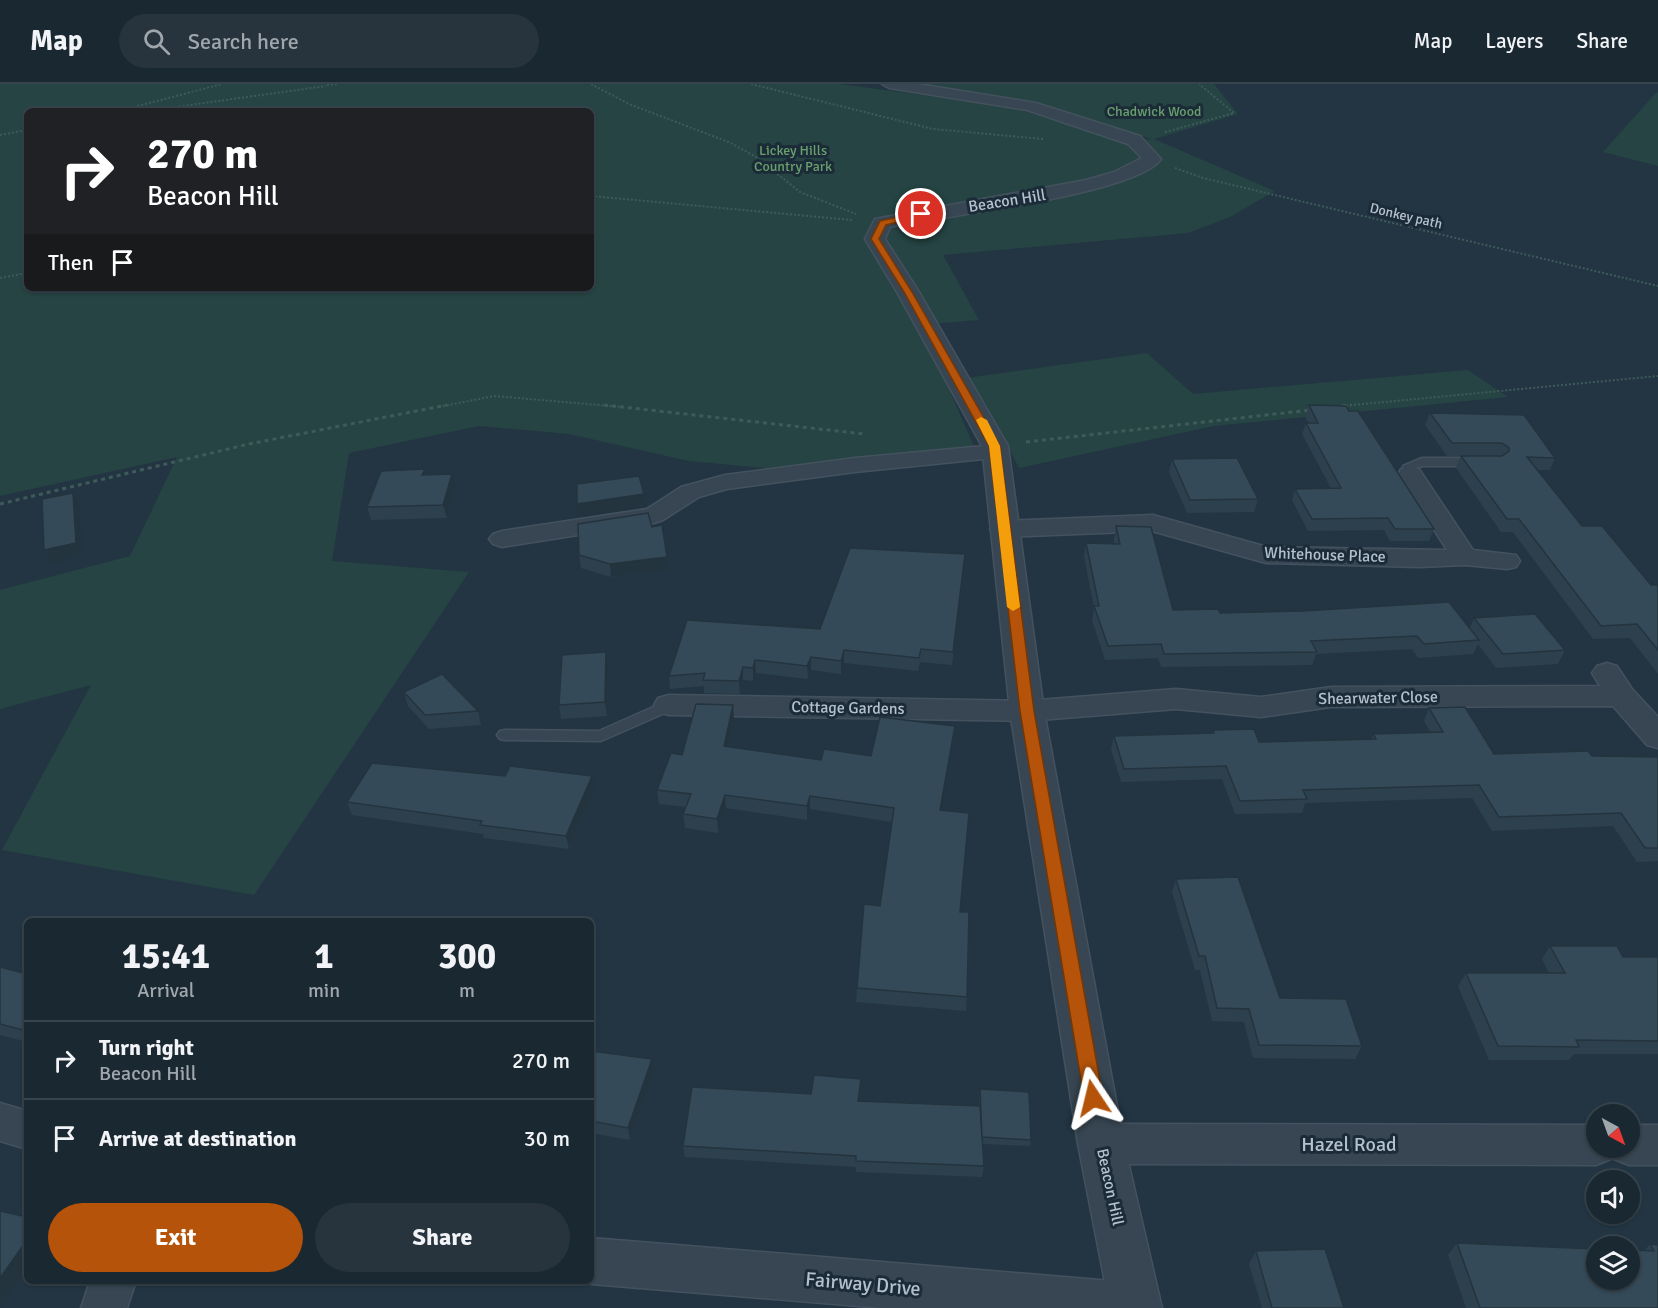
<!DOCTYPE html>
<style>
:root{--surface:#1a2832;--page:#27343e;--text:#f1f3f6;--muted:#9fa6ac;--line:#38444d;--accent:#b45309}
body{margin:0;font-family:Signika,sans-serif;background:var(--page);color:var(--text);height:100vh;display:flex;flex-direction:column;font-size:22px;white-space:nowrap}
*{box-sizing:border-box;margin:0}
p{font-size:20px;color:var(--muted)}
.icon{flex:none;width:33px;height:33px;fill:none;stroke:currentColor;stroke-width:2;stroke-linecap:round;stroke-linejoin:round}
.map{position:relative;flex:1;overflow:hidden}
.drawer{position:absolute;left:24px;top:834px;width:570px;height:366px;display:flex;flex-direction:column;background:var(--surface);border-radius:9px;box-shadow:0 2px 4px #0004,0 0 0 2px var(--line)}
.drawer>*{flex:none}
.hud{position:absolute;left:24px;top:24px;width:570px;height:183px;border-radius:9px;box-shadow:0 2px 4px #0004,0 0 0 2px var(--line);background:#202124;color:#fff;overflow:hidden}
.needle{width:39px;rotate:139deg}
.tools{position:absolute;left:1586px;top:1020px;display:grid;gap:12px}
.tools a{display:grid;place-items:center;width:54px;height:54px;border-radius:50%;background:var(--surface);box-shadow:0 2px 4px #0004,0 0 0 2px var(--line);font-size:30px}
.pin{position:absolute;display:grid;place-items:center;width:51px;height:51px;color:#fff;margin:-26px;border:3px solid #fff;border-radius:50%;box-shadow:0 2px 6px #0007}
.me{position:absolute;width:66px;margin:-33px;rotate:350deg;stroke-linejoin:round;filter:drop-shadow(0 0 4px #0008)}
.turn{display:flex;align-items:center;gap:21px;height:126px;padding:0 24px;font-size:27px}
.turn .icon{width:78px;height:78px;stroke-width:2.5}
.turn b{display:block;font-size:42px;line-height:51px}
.then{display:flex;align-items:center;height:57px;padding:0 24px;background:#0003;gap:12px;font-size:22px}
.eta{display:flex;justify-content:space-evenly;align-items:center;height:102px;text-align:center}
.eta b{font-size:36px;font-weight:700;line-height:42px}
.action{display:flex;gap:12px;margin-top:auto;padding:12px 24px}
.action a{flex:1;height:69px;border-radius:36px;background:var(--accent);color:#fff;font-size:24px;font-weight:700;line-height:69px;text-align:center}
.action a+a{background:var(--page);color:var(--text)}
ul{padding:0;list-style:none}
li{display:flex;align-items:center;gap:18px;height:78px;padding:0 24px;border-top:2px solid var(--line)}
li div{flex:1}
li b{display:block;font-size:22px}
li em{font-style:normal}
header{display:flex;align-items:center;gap:36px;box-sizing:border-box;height:84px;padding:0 30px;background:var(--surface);border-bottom:2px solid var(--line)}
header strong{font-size:28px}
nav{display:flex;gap:33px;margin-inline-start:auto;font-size:21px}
.search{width:420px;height:54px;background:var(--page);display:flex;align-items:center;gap:15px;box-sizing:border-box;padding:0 21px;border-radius:33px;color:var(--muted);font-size:22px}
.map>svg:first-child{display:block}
.green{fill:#254443;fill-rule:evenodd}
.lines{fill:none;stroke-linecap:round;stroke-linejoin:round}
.service-casing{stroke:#44525e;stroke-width:3}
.minor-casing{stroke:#44525e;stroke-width:3}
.tertiary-casing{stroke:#44525e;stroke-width:3}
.path-far1{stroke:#3e5b5a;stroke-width:2;stroke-dasharray:2 2;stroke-linecap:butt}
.path{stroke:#3e5b5a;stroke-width:3;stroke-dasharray:4 4;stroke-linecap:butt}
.service{fill:#374652;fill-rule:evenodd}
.minor{fill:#374652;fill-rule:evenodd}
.tertiary{fill:#374652;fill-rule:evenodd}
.wall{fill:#2d404d}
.shaded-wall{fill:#24343e}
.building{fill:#344a59;stroke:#24343e;stroke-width:1.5}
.route{fill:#b45309;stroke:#753606;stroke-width:1.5}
.slow{fill:#f59e0b}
.labels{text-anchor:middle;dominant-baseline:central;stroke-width:6;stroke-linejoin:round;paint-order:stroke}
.far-park-label{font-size:14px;fill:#69a06d;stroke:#1c2b38}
.far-street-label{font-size:14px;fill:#b4c1cd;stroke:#1c2b38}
.street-label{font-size:16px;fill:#b4c1cd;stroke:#1c2b38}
.near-street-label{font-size:20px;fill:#b4c1cd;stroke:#1c2b38}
</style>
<header>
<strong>Map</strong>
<div class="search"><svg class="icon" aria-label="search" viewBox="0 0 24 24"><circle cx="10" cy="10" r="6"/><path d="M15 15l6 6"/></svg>Search here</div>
<nav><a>Map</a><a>Layers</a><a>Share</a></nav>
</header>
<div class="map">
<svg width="1658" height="1224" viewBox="0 0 1658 1224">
<rect width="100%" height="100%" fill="#233543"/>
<g class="green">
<path d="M0,0H840L1011,23L1119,57L1151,55L1038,18L925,0H1214L1238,30L1154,55L1275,107L1230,133L1188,149L943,171L979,236L917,241L945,296L975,365L828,390L689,377L569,350L479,342L349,369L332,477L469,488L254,811L2,766L91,601L0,625V506L130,472L177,373L0,412ZM27,27H591V204H27Z"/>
<path d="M1658,8V82L1603,68L1655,10Z"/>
<path d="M1147,269L1193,310L1468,286L1508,313L1214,342L1019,384L986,320L966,294Z"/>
</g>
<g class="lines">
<g class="service-casing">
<g id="service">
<path d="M1422,374H1478L1484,378L1478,382H1423L1415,384L1414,393H1406L1403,382Z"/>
<path d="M669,616L677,621L674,625L601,657L505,656L500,655L497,651L500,647L505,646L599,647Z"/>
</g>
</g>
<g class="minor-casing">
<g id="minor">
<path d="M995,361L1003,363L1007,368L1003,373L855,388L727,405L699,413L663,436L654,439L502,463L493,460L489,455L493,450L502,447L647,425L681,403L725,391L855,374Z"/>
<path d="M1410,383L1419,385L1473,466L1516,471L1520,477L1516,483L1507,485L1465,481L1419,483L1266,479L1152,447L1003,453L994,450L990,445L994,440L1003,437L1153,431L1267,463L1447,466L1398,390L1401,385Z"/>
<path d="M1607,579L1617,582L1632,605L1658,633V664L1647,661L1613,622L1331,623L1261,633L1176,625L1027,637L669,631L658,628L654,621L658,614L669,611L1027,617L1176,605L1261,613L1331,603L1600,602L1592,589L1597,582Z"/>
<path d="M0,1019L27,1027V1065L0,1057Z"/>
<path d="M1101,1040L1596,1041V1064H1629V1041H1658V1081H1629L1614,1075L1612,1071L1611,1075L1596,1081L1101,1080L1086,1074L1080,1060L1086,1046Z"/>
<path d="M591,1154L1136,1199L1152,1206L1159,1222L1158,1224H883L591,1200L585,1197H591Z"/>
<path d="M90,1197H136L127,1224H81Z"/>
</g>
</g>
<g class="tertiary-casing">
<path id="tertiary" d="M882,0H918L1036,19L1140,52L1161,75C1135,111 940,132 890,143L885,155L919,208L1008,362L1044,627L1124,1060L1162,1224H1110L1078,1060L1010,627L982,362L897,208L865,155L875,135L1086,96L1114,88L1142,74L1128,60L1027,26L889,4Z"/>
</g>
<g class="path-far1">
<path d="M591,0L629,20L731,59L756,73L800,108L856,130"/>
<path d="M751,0L933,45L1043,55"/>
<path d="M327,1L339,0"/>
<path d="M118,27L222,0"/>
<path d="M147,27L326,2"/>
<path d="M1165,48L1234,29L1199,0"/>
<path d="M0,51L27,46"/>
<path d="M1175,84L1203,94L1658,202"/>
<path d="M591,112L852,136"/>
<path d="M0,194L27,189"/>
<path d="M1342,322L1658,292"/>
<path d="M439,323L494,312L622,323"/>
</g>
<g class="path">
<path d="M604,321L864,350"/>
<path d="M1342,322L1351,321"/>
<path d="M1026,358L1311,326"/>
<path d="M0,420L249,360L447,321"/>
</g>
<use href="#service" class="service"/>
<use href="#minor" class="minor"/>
<use href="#tertiary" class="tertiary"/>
</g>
<g class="wall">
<path d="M1309,321L1349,327L1434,445L1429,457H1390L1384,446L1308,447L1292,416L1295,405L1331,404L1302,350L1306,339H1309L1305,333Z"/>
<path d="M1430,329L1555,374L1550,386H1537L1582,442L1651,501H1658V590L1630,554L1593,555L1513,448H1501L1456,384L1461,372H1447L1425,341Z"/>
<path d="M1172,375L1258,415L1254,428L1187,429L1169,388Z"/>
<path d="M426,391L455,403L447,434L371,436L367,423Z"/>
<path d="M1116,442L1173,526L1470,544L1474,534L1565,566L1558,580L1496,584L1478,560L1473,570L1418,574L1412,565L1316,570L1312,581L1161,583L1158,574L1105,576L1092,536L1094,524L1084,472L1086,459H1114V456Z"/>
<path d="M652,443L667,473L669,486L611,493L581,484L579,471Z"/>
<path d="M965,470L952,581L920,578L918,587L844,579L841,590L811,586L808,595L756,589L753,597L743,596L740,610L704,609V602L670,605L669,592L820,545Z"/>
<path d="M606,568L608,581L607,632L561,635L559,621Z"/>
<path d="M404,608L478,627L481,641L429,645L408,622Z"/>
<path d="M1429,624L1494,670L1658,673V777L1637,778L1613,742L1492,747L1472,714L1305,719L1302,729L1235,730L1222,695L1121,698L1111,665L1114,652L1212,649L1213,646L1259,658L1371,655L1373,650L1430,648L1424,637Z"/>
<path d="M734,634L728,663L821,676L871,672L955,642L953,656L941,726L960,828L967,913L966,927L856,918L857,904L880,822L892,738L810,725L807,736L726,724L718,749L685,744L683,730L686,723L659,720L657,706L682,671Z"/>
<path d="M594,705L569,765L484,754L483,750L352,731L347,718Z"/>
<path d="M1176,795L1280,914L1362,962L1355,975L1253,974L1244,938L1212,937L1200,886H1195L1172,808Z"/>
<path d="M1550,862L1623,873H1658V970H1574L1569,976H1489L1458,902L1466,889H1549L1542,875Z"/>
<path d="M0,883L27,890V958L0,951Z"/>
<path d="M591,961L592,962L594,967L652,975L654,987L630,1056L591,1049Z"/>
<path d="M980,1005L1031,1056L1030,1062L982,1060L984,1082L982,1093L856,1088V1083L685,1073L683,1062L811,1010L860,1006L859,1017L979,1022Z"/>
<path d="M1457,1159L1644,1167L1650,1160L1658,1161V1224H1466L1448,1171Z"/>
<path d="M1256,1167L1344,1224H1262L1249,1180Z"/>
</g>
<g class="shaded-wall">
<path d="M452,390L455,403L447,434L443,421Z"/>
<path d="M73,409L79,421L82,472L51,480L44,466Z"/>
<path d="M644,410L645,423L579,433L577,420Z"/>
<path d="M667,473L669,486L611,493L610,480Z"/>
<path d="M844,566V579L841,590V577Z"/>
<path d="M606,568L608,581L607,632L605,618Z"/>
<path d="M811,573V586L808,595L807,582Z"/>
<path d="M755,576L756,589L753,597V584Z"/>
<path d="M743,583V596L740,610L739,597Z"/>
<path d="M733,621L734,634L725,676L724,662Z"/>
<path d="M955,642L953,656L939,740L940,726Z"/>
<path d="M592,692L594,705L569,765L566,752Z"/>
<path d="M725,711L726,724L718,749L717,735Z"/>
<path d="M810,712V725L807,736V722Z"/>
<path d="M652,975L654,987L630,1056L628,1044Z"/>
<path d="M27,1156V1185L1,1224L0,1194Z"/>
</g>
<g class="building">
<path d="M1309,321L1346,322L1349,327H1358L1434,445H1395L1388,434L1312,435L1295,405L1341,404L1306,339H1318Z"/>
<path d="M1430,329L1524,331L1555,374L1527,373L1582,442H1602L1651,501H1658V566L1637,540L1601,542L1519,435H1507L1461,372H1502L1509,367V364L1502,359H1452Z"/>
<path d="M1237,374L1258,415L1190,416L1172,375Z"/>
<path d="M425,385L422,391L452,390L443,421L367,423L381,387Z"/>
<path d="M639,392L644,410L577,420V400Z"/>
<path d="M73,409L76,459L44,466L42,415Z"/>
<path d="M648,429L652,443L662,441L667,473L610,480L579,471L578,440Z"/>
<path d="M1116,442L1151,443L1173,526L1218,525L1220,529L1303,527L1449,518L1479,556L1424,560L1417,552L1311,557L1317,568L1164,570L1161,560L1108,562L1094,522H1099L1086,459L1120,460Z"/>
<path d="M850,464L965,470L953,568L921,565L919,574L844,566L841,577L811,573L807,582L755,576L753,584L743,583L739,597L703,596L705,589L669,592L687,536L820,545Z"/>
<path d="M1535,530L1565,566L1503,570L1474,534Z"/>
<path d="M606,568L605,618L559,621L562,571Z"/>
<path d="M442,590L478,627L425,631L404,608Z"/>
<path d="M696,620L733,621L724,662L821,676L824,665L871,672L880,633L955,642L940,726L969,729L960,828H969L967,913L857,904L864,820L880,822L894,724L810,712L807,722L725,711L717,735L683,730L691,710L657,706L671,669L682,671Z"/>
<path d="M1465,623L1494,670L1588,667L1592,672L1658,673V764H1645L1621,729L1499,733L1479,701L1303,706L1307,715L1240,717L1226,682L1124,685L1114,652L1214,649L1213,646L1254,645L1259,658L1376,655L1373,650L1443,648L1429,624Z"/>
<path d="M372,679L505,692L510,682L592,692L566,752L480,741L482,737L347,718Z"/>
<path d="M1238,793L1280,914L1346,915L1362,962L1259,961L1249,925L1217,924L1205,872H1199L1176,795Z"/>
<path d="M1550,862H1617L1623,873H1658V957L1576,956L1579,963L1498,962L1466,889H1565Z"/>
<path d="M0,883L27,890V947L0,940Z"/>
<path d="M591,967L652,975L628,1044L591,1037Z"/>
<path d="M814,991L861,995L858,1017L980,1022L984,1082L856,1077V1072L683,1062L692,1003L811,1010Z"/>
<path d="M980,1005L1029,1008L1031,1056L982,1053Z"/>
<path d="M0,1127L27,1133V1156L0,1194Z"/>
<path d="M1457,1159L1596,1165V1196H1629V1166L1654,1167L1650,1160L1658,1161V1224H1480Z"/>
<path d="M1325,1165L1344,1224H1272L1256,1167Z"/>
</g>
<path class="route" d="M921,128H924V132L886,141L879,155L912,208L1000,362L1034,627L1103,1014L1100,1020L1093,1023L1087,1020L1084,1014L1020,627L989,362L904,208L871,155L880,137Z"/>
<path class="slow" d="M981,333L987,336L1000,362L1020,523L1013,527L1007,523L989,362L976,336Z"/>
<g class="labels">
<g class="far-park-label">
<text x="1154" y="27">Chadwick Wood</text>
<text x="793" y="66">Lickey Hills<tspan x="793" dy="16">Country Park</tspan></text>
</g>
<g class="far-street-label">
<text transform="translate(1406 132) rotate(13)">Donkey path</text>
</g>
<g class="street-label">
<text transform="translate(1007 117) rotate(-9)">Beacon Hill</text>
<text transform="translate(1325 471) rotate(2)">Whitehouse Place</text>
<text transform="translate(1378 614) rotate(-1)">Shearwater Close</text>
<text transform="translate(848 624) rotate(1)">Cottage Gardens</text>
<text transform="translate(1110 1103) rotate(78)">Beacon Hill</text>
</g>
<g class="near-street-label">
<text x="1349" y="1060">Hazel Road</text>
<text transform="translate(863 1200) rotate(5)">Fairway Drive</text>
</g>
</g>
</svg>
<div class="tools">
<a><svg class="needle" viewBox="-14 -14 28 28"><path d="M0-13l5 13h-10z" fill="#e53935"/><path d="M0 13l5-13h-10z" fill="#9fa6ac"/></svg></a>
<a><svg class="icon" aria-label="sound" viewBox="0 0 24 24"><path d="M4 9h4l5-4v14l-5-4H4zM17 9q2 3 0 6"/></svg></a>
<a><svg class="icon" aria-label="layers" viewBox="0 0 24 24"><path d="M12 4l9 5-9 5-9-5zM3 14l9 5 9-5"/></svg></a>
</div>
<div class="pin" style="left:921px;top:130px;background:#d93025"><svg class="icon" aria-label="arrive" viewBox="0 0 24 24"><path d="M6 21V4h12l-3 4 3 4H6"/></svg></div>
<svg class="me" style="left:1093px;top:1014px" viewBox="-20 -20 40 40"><path d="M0-17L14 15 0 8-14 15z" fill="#b45309" stroke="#fff" stroke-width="4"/></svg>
<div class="hud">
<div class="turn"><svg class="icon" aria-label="right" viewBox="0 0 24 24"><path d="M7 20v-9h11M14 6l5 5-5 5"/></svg><div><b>270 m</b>Beacon Hill</div></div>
<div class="then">Then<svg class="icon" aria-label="arrive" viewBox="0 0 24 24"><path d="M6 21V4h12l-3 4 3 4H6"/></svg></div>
</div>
<section class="drawer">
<div class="eta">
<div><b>15:41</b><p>Arrival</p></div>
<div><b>1</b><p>min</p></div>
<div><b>300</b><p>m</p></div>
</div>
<ul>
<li><svg class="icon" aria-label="right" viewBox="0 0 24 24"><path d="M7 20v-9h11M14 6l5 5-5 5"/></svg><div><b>Turn right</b><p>Beacon Hill</p></div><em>270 m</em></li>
<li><svg class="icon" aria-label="arrive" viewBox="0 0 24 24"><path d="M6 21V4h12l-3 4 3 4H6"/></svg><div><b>Arrive at destination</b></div><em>30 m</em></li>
</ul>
<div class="action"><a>Exit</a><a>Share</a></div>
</section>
</div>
